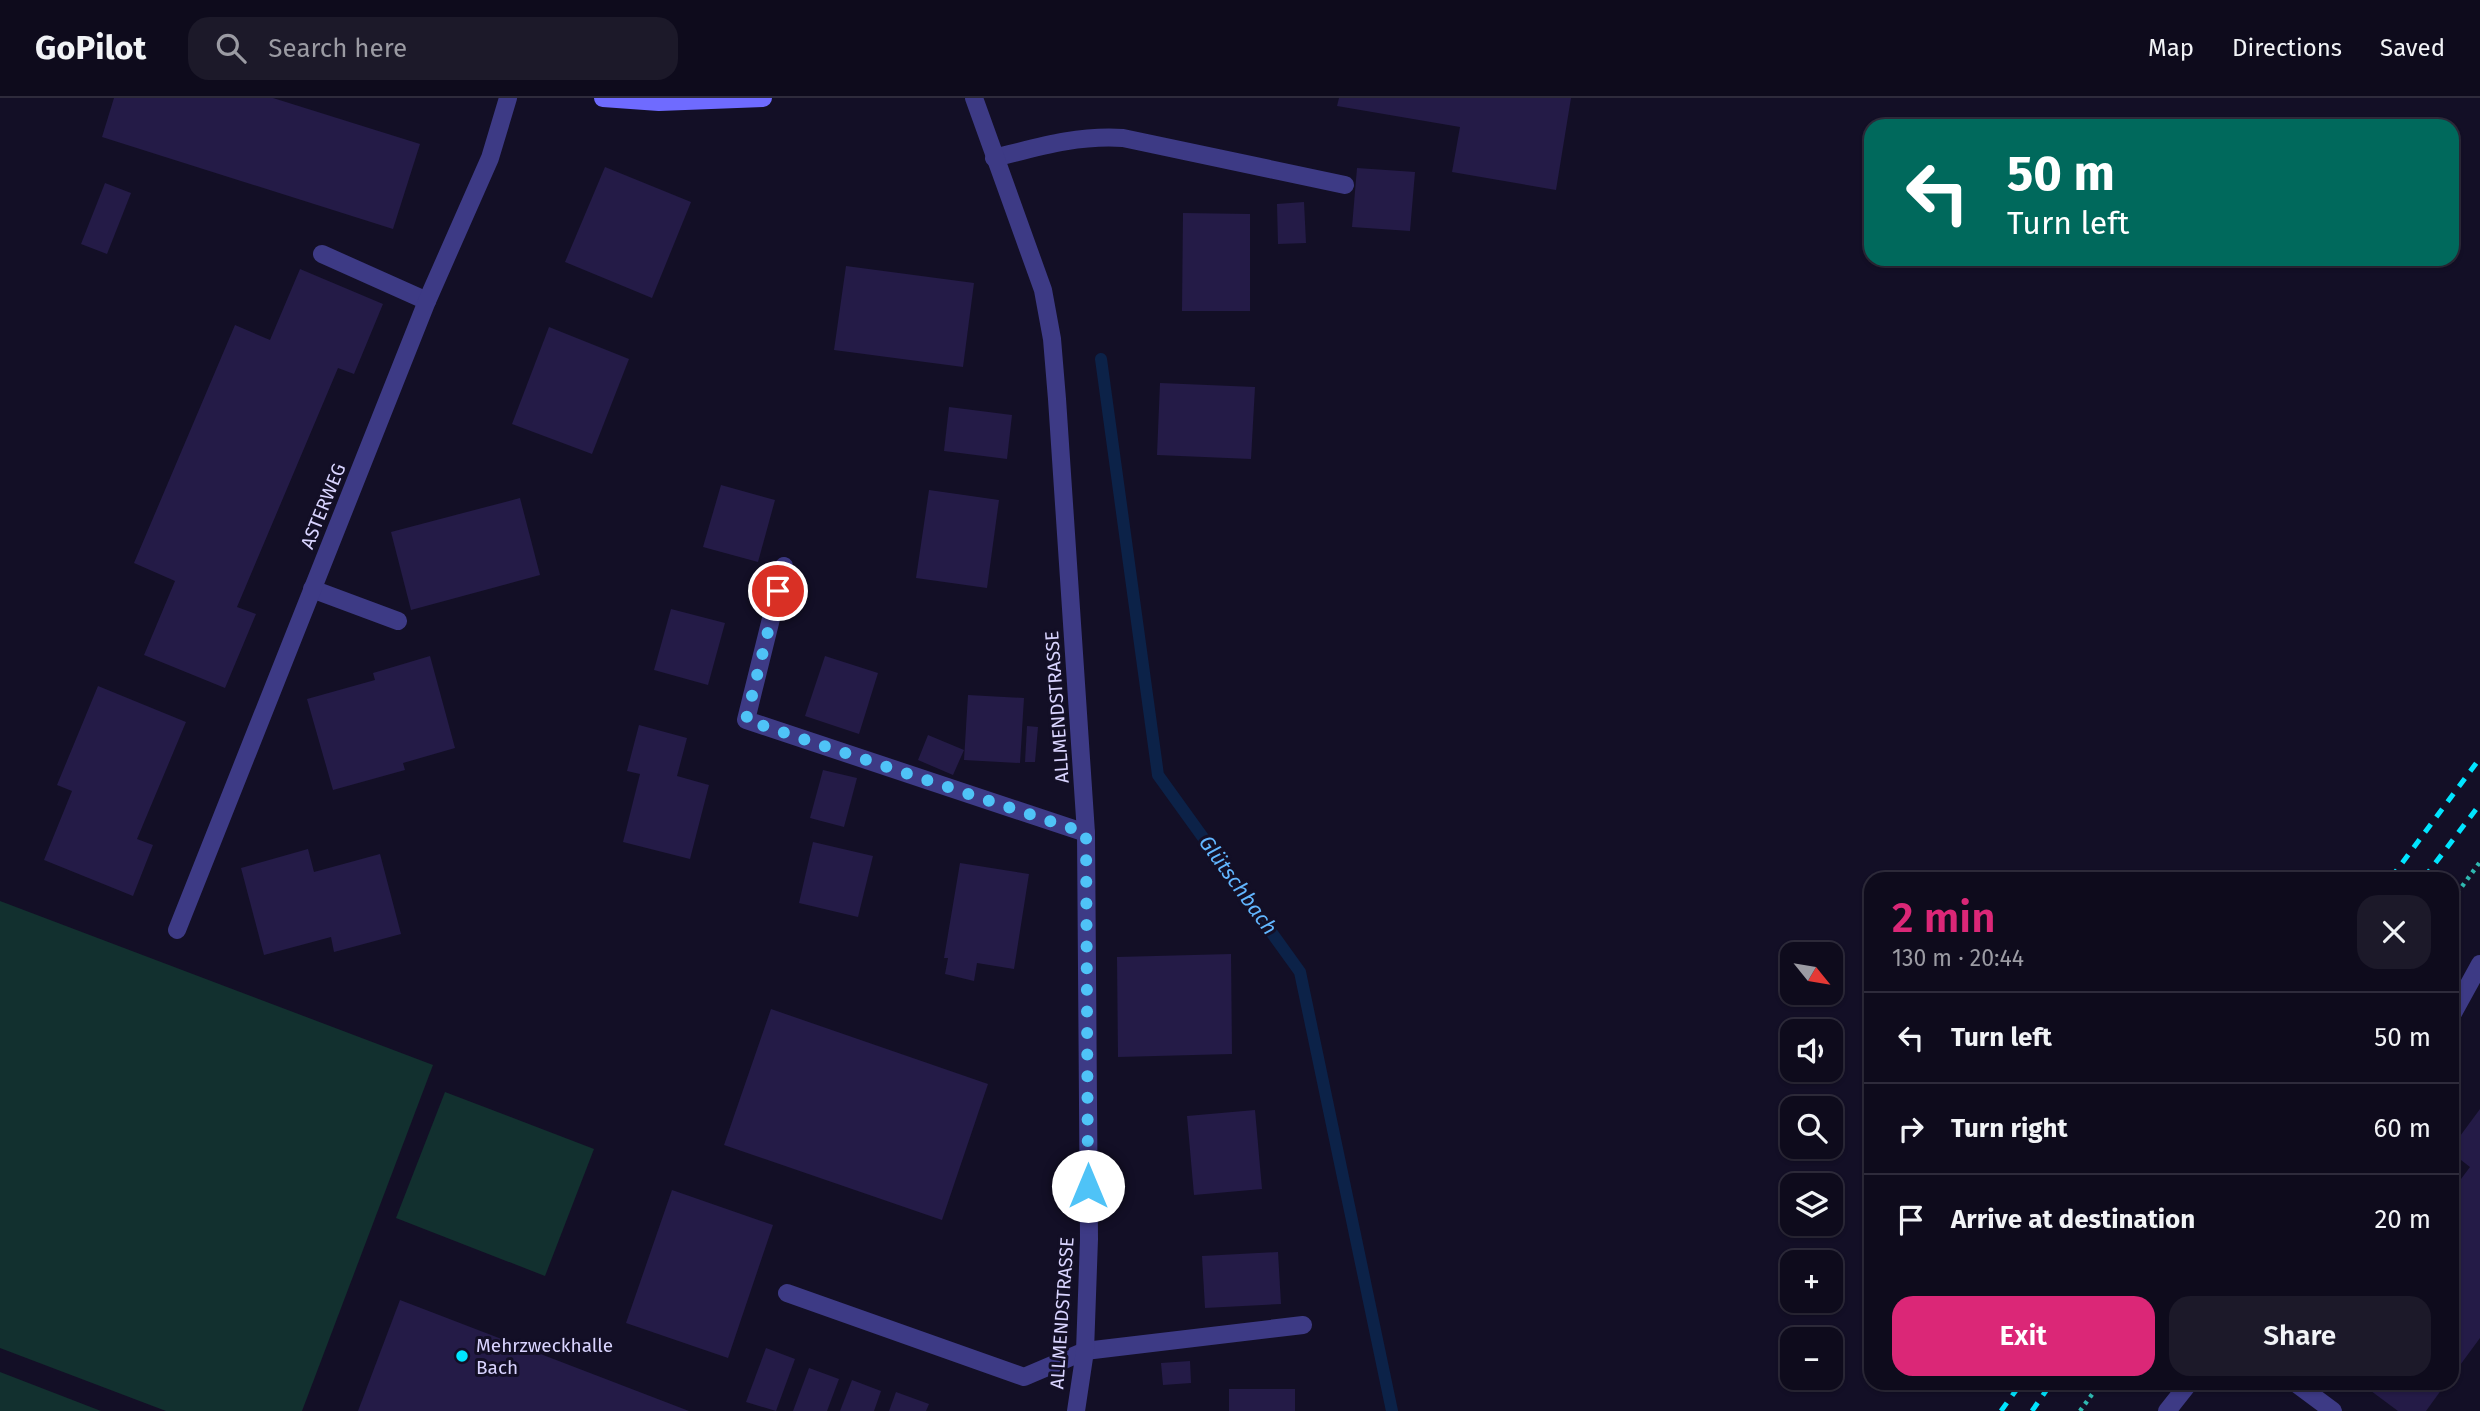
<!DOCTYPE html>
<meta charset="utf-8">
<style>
:root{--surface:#0e0b1c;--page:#1c1929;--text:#f1f3f6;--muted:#9b9ba3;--line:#2e2b3b;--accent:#db2777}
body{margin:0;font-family:"Fira Sans",sans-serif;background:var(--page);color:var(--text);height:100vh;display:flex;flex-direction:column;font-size:26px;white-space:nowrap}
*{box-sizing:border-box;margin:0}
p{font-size:23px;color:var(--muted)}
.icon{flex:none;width:38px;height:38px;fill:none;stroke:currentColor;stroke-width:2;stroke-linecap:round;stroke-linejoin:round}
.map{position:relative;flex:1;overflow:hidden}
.drawer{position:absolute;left:1864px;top:774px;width:595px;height:518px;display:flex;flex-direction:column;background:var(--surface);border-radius:21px;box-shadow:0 2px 5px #0004,0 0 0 2px var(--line)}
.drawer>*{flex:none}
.hud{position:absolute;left:1864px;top:21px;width:595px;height:147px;border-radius:21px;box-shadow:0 2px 5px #0004,0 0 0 2px var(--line);background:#00695c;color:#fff;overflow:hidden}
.needle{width:46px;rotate:120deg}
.buttons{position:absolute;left:1780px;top:844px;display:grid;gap:14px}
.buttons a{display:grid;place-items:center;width:63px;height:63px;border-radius:14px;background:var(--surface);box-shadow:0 2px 5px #0004,0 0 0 2px var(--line);font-size:35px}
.pin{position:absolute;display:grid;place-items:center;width:60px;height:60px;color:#fff;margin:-30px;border:4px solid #fff;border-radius:50%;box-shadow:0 2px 7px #0007}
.me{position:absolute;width:77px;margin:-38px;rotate:0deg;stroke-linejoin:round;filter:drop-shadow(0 0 5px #0008)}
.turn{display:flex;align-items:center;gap:24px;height:147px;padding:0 28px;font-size:32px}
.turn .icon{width:91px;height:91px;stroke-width:2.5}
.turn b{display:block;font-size:49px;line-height:60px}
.round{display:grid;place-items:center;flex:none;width:74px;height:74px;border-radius:21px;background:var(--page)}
.head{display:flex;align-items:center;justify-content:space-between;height:119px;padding:0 28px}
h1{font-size:42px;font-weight:600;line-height:52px;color:var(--accent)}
.action{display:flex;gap:14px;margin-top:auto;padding:14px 28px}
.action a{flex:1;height:80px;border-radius:21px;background:var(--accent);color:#fff;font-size:28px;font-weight:600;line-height:80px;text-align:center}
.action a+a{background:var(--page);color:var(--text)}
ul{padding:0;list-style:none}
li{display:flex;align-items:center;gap:21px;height:91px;padding:0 28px;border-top:2px solid var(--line)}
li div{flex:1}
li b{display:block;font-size:26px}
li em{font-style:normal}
header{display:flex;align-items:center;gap:42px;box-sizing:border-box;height:98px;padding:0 35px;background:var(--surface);border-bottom:2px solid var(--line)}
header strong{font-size:33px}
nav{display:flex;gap:38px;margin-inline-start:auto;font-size:24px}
.search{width:490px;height:63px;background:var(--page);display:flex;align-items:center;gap:18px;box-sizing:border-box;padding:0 24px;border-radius:21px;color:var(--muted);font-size:26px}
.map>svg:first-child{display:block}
.green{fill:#12302f}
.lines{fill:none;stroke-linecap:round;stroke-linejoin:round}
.stream{stroke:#0c2248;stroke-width:12}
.building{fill:#241b47}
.path{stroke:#2fb8b0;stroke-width:4.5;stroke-dasharray:3.5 5;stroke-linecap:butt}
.service{stroke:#3d3a85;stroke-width:18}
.minor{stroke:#3d3a85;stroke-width:18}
.secondary{stroke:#6f6bff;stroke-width:18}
.rail{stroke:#00e5ff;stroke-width:5;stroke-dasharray:10 9;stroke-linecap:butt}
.route{stroke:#4fc3f7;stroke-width:12;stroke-dasharray:0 21.6}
.poi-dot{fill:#00e5ff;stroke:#130f26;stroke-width:2.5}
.labels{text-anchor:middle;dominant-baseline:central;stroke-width:6;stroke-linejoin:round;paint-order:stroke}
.street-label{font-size:19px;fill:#d9d4ff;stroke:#130f26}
.poi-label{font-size:19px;fill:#d9d4ff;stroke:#130f26;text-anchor:start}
.water-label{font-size:21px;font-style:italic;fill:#62b6ff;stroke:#130f26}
</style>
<header>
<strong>GoPilot</strong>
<div class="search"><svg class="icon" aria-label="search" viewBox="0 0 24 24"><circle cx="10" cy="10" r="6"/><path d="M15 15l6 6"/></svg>Search here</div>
<nav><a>Map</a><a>Directions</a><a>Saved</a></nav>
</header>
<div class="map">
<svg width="2480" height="1313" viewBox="0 0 2480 1313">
<rect width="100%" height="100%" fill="#130f26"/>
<g class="green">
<path d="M0,803L433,967L302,1313H166L0,1250Z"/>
<path d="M445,994L594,1051L545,1178L396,1120Z"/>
<path d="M0,1274L101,1313H0Z"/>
</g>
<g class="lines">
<path class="stream" d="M1101,261L1158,677L1300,874L1392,1313"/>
</g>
<g class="building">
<path d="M114,0H273L420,46L393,131L102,39Z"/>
<path d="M1339,0H1571L1556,92L1452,74L1460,29L1337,8Z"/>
<path d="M605,69L691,104L652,200L565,164Z"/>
<path d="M1357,70L1415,74L1410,133L1352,129Z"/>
<path d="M105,85L131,95L107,156L81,146Z"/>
<path d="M1304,104L1306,145L1278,146L1277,106Z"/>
<path d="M1183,115L1250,116V213H1182Z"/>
<path d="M846,168L974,185L963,269L834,252Z"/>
<path d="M300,171L383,206L354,276L338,270L237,509L256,516L225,590L144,557L175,483L134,465L235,227L270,242Z"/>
<path d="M549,229L629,261L592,356L512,326Z"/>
<path d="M1160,285L1255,289L1251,361L1157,357Z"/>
<path d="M949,309L1012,317L1007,361L944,353Z"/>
<path d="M721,387L775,402L758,464L703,449Z"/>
<path d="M929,392L999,402L987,490L916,480Z"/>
<path d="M520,400L540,477L411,512L391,434Z"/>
<path d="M671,511L725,525L708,587L654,572Z"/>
<path d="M430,558L455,650L403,665L405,672L333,692L307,601L375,582L373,575Z"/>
<path d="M825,558L878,575L859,636L805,618Z"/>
<path d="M98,588L186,624L137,741L153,747L133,798L44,762L72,693L57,687Z"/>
<path d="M968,597L1024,600L1020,665L964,662Z"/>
<path d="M639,627L687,640L677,678L709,687L690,761L623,744L640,676L627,673Z"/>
<path d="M1027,628L1038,629L1035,664H1025Z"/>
<path d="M928,637L964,652L953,677L918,662Z"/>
<path d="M823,672L857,680L844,729L810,720Z"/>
<path d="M813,744L873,758L858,819L799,805Z"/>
<path d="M308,751L314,774L380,756L401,836L334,854L331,839L264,857L241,770Z"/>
<path d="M960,765L1029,776L1014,871L977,865L974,883L945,876L948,860H944Z"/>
<path d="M1231,856L1232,956L1118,959L1117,859Z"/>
<path d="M771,911L988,986L942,1122L724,1047Z"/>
<path d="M2480,1011V1240L2452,1278V1093L2470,1069L2452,1055V1049Z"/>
<path d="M1255,1012L1262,1091L1194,1097L1187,1018Z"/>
<path d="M672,1092L773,1127L728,1260L626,1225Z"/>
<path d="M1278,1154L1281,1206L1205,1210L1202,1158Z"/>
<path d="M400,1202L689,1313H358Z"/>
<path d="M766,1250L795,1261L776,1313L746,1304Z"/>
<path d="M1190,1263L1191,1285L1163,1287L1161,1265Z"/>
<path d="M809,1270L839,1281L827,1313H793Z"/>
<path d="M852,1282L881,1293L874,1313H840Z"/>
<path d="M2359,1284H2447L2426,1313H2398Z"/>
<rect x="1229" y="1291" width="66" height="22"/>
<path d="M896,1294L929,1306L926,1313H889Z"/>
</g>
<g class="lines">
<g class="path">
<path d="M2452,802L2480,764"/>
<path d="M2080,1313L2101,1284"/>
</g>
<g class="service">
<path d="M994,60C1038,49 1077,37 1123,40L1345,87"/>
<path d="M322,156L427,203"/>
<path d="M784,468L746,622L1086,735"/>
<path d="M312,491L398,523"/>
<path d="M787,1195L1024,1279L1085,1253L1303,1227"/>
</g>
<g class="minor">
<path d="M974,0L1043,192L1052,241L1057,301L1086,735L1089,1141L1085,1253L1076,1313"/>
<path d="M177,832L427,203L490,60L508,0"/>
<path d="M2452,917L2480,866"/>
<path d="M2294,1284L2333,1313"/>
<path d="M2167,1313L2190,1284"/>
</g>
<path class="secondary" d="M603,0L659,4L763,0"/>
<g class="rail">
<path d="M2391,780L2480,660"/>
<path d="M2424,780L2480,706"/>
<path d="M2001,1313L2022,1284"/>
<path d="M2032,1313L2052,1284"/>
</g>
</g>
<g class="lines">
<path class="route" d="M778,493L746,622L1086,735L1088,1088"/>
</g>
<circle class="poi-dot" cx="462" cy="1258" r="7"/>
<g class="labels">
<g class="street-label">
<text transform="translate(323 408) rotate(-68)">ASTERWEG</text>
<text transform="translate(1057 609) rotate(-94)">ALLMENDSTRASSE</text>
<text transform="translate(1062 1215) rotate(-86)">ALLMENDSTRASSE</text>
</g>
<g class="poi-label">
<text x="476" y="1247">Mehrzweckhalle<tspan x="476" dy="22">Bach</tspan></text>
</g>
<g class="water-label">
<text transform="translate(1238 787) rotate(54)">Glütschbach</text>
</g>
</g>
</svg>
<div class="buttons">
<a><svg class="needle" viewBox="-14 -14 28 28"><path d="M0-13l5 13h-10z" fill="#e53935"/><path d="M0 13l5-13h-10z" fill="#9b9ba3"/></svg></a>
<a><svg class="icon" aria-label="sound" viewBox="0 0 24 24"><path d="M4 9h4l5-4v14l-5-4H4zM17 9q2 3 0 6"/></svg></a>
<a><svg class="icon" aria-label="search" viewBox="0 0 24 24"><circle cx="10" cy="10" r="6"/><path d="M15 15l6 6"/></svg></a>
<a><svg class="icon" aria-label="layers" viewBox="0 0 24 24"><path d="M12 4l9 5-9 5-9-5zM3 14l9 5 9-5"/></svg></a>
<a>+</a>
<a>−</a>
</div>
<div class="pin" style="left:778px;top:493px;background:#d93025"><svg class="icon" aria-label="arrive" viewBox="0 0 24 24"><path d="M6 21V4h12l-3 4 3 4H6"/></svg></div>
<svg class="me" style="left:1088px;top:1088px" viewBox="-20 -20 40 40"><circle r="19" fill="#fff"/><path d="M0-13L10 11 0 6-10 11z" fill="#4fc3f7"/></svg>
<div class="hud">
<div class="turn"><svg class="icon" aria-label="left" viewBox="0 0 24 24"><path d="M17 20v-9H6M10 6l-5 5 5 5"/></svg><div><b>50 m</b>Turn left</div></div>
</div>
<section class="drawer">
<div class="head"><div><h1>2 min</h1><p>130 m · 20:44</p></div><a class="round"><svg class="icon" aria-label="close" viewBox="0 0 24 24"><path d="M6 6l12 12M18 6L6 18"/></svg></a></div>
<ul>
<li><svg class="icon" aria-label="left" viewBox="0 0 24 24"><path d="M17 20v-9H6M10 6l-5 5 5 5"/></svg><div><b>Turn left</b></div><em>50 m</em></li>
<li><svg class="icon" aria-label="right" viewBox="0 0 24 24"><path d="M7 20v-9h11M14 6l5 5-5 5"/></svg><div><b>Turn right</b></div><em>60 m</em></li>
<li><svg class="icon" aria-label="arrive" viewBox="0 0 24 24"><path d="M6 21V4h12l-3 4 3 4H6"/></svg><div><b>Arrive at destination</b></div><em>20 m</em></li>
</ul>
<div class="action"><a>Exit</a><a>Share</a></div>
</section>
</div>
